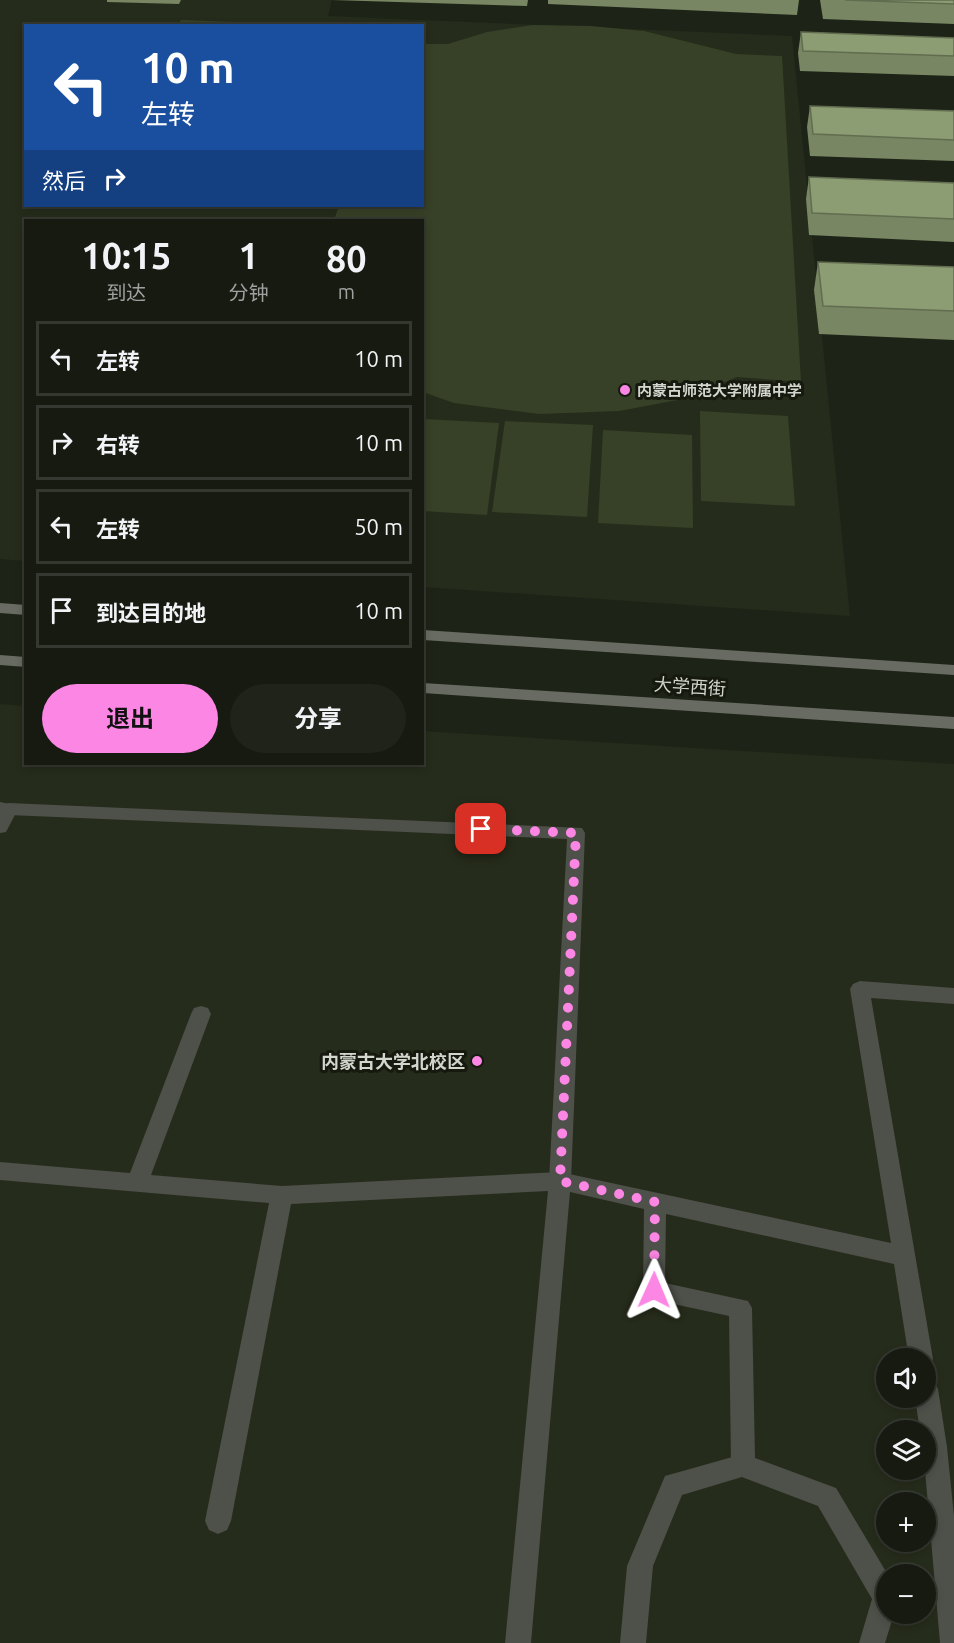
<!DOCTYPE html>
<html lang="zh">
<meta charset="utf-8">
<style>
:root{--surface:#161a11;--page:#1f231a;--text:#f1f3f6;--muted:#9ea19f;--line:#353831;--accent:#fc86e3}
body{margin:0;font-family:Ubuntu,"Noto Sans SC",sans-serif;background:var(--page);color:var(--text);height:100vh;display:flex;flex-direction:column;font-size:22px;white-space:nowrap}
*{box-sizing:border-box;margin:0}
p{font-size:20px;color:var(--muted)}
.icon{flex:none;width:33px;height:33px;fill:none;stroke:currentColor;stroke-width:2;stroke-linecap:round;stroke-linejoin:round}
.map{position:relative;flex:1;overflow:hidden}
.side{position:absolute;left:24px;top:219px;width:400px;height:546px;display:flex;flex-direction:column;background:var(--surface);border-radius:0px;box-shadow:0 3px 9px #0003,0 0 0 2px var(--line)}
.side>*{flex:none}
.guide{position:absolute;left:24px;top:24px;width:400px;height:183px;border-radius:0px;box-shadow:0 3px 9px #0003,0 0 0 2px var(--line);background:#1a4fa0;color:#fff;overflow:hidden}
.tools{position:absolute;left:876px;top:1348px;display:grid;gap:12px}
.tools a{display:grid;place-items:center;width:60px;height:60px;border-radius:50%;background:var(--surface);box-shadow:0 3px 9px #0003,0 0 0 2px var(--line);font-size:30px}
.pin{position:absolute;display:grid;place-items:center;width:51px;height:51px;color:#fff;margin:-26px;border-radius:12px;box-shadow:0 3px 9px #0006}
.me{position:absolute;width:66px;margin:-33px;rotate:1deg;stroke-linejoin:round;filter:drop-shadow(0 0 4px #0008)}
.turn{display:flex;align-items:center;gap:21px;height:126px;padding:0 18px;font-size:27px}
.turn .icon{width:78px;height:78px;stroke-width:2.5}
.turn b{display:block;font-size:42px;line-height:51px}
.then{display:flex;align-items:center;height:57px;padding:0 18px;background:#0003;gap:12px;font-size:22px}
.eta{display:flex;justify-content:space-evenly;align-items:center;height:102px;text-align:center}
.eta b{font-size:36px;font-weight:700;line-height:42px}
.action{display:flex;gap:12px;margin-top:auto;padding:12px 18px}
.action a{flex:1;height:69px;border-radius:36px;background:var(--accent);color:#111;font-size:24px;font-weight:700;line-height:69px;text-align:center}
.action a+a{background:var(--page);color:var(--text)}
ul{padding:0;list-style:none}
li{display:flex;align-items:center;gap:18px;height:75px;margin:0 12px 9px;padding:0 6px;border:3px solid var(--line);border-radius:0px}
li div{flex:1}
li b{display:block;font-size:22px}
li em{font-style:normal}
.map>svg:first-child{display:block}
.built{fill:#262c1b;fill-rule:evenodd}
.green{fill:#374127}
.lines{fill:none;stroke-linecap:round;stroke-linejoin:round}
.lane{fill:#4e504a;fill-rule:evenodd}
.street{fill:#4e504a;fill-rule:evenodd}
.secondary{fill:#676b61;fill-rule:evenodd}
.wall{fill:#788663}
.building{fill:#8c9c73;stroke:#626d50;stroke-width:1.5}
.route{stroke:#fc86e3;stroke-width:10;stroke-dasharray:0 18}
.poi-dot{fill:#fc86e3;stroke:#15190e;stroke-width:2}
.labels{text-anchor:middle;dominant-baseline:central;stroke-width:6;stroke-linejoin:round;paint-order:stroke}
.far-poi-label{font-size:15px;font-weight:bold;fill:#d2d6ce;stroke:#15190e;text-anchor:start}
.street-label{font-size:18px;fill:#d2d6ce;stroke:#15190e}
.poi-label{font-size:18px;font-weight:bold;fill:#d2d6ce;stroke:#15190e;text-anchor:end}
</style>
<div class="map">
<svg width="954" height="1643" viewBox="0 0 954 1643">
<rect width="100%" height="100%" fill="#1e2317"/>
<g class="built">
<path d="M0,0H332L328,16L792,36L850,616L423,587V220H26L25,561L0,559ZM26,26H423V206H26Z"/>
<path d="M0,704L25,706L26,764H423V731L954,764V1643H0ZM886,1359H926V1398H886ZM886,1431H926V1470H886ZM886,1503H926V1542H886ZM886,1575H926V1614H886Z"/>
</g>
<g class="green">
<path d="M181,20L320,25H178Z"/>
<path d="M533,25L591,26L644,31L736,54L782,56L801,382L737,377L683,399L619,411L539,414L454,403L423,392V220H334L339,206H423V44H448L487,32Z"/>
<path d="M700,411L788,416L795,506L701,501Z"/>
<path d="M423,419L499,423L487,515L423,511Z"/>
<path d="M505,421L593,425L587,517L492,512Z"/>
<path d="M603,430L692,435L693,528L598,523Z"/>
</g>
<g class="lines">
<g class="lane">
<path d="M0,802L15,805L18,809L6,832L0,833Z"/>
<path d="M860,981L954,988V1004L871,998L933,1359L929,1367L926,1368V1359H909L894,1264L666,1214L665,1283L748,1301L752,1308L755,1458L836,1488L888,1575L886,1614H894L885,1643H859L872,1599L818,1506L734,1474L731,1466L729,1316L646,1298L643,1291L644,1209L570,1192L531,1643H505L548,1191L291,1204L231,1521L227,1530L218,1534L209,1530L205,1521L269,1203L0,1180V1162L130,1173L191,1014L194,1008L201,1006L208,1008L211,1014L151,1175L282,1186L560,1172L891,1243L850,989L853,984Z"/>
<path d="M926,1378L934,1381L938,1389L947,1447L954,1516V1643H940L925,1470L926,1431H920L915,1398H926Z"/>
</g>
<g class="street">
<path d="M9,803L582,828L585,833L571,1181L568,1188L560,1190L552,1188L549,1181L567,839L9,815L3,813L0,809L3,805Z"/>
<path d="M743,1454L752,1458L755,1466L752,1474L682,1495L653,1566L646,1643H620L627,1566L665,1476Z"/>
</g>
<g class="secondary">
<path d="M0,603L26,605V615L0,613Z"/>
<path d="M423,630L954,665V675L423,640Z"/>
<path d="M0,655L26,657V667L0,665Z"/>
<path d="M423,683L954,717V729L423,693Z"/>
</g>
</g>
<g class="wall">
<path d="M107,0H181L179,4L107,2Z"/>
<path d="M332,0H528L527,6Z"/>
<path d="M548,0H799L797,15L548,4Z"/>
<path d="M820,0H954V24L823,19Z"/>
<path d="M801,32L954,38V76L800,71L798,53Z"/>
<path d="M810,106L954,111V161L810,156L807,127Z"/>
<path d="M809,177L954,183V242L809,235L806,199Z"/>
<path d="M818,262L954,267V340L819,334L814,290Z"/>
</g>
<g class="building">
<path d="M845,0H954V4Z"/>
<path d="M801,32L954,38V56L803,51Z"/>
<path d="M810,106L954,111V140L813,134Z"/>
<path d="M809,177L954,183V219L812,213Z"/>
<path d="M818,262L954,267V311L823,306Z"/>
</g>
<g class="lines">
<path class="route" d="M481,829L576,833L560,1181L655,1202L654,1290"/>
</g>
<g class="poi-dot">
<circle cx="625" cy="390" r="6"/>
<circle cx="477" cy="1061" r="6"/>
</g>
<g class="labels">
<g class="far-poi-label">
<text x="637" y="390">内蒙古师范大学附属中学</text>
</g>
<g class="street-label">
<text transform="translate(690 686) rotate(4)">大学西街</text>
</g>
<g class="poi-label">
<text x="465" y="1061">内蒙古大学北校区</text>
</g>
</g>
</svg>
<div class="tools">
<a><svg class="icon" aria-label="sound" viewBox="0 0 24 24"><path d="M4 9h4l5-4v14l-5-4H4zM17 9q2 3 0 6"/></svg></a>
<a><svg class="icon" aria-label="layers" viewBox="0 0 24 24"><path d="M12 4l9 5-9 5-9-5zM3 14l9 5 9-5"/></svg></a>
<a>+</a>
<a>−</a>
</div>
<div class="pin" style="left:481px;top:829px;background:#d93025"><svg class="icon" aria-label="arrive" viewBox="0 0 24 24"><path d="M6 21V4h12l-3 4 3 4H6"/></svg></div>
<svg class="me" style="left:654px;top:1290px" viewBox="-20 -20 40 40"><path d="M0-17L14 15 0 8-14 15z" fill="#fc86e3" stroke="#fff" stroke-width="4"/></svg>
<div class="guide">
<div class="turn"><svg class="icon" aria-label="left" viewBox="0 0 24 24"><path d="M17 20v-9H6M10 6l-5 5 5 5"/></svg><div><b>10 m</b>左转</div></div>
<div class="then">然后<svg class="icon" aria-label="right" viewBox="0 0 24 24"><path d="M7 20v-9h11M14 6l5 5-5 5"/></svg></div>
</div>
<section class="side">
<div class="eta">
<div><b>10:15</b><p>到达</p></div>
<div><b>1</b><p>分钟</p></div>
<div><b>80</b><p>m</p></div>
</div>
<ul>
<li><svg class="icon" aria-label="left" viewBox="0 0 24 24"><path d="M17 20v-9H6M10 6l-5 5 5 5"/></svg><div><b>左转</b></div><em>10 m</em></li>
<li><svg class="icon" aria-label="right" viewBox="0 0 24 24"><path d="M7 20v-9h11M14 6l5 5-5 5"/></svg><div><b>右转</b></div><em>10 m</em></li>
<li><svg class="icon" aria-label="left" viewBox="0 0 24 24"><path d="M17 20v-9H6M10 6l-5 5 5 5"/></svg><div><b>左转</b></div><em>50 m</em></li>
<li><svg class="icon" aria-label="arrive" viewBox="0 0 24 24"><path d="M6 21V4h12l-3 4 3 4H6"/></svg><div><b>到达目的地</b></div><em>10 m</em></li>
</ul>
<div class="action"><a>退出</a><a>分享</a></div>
</section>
</div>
